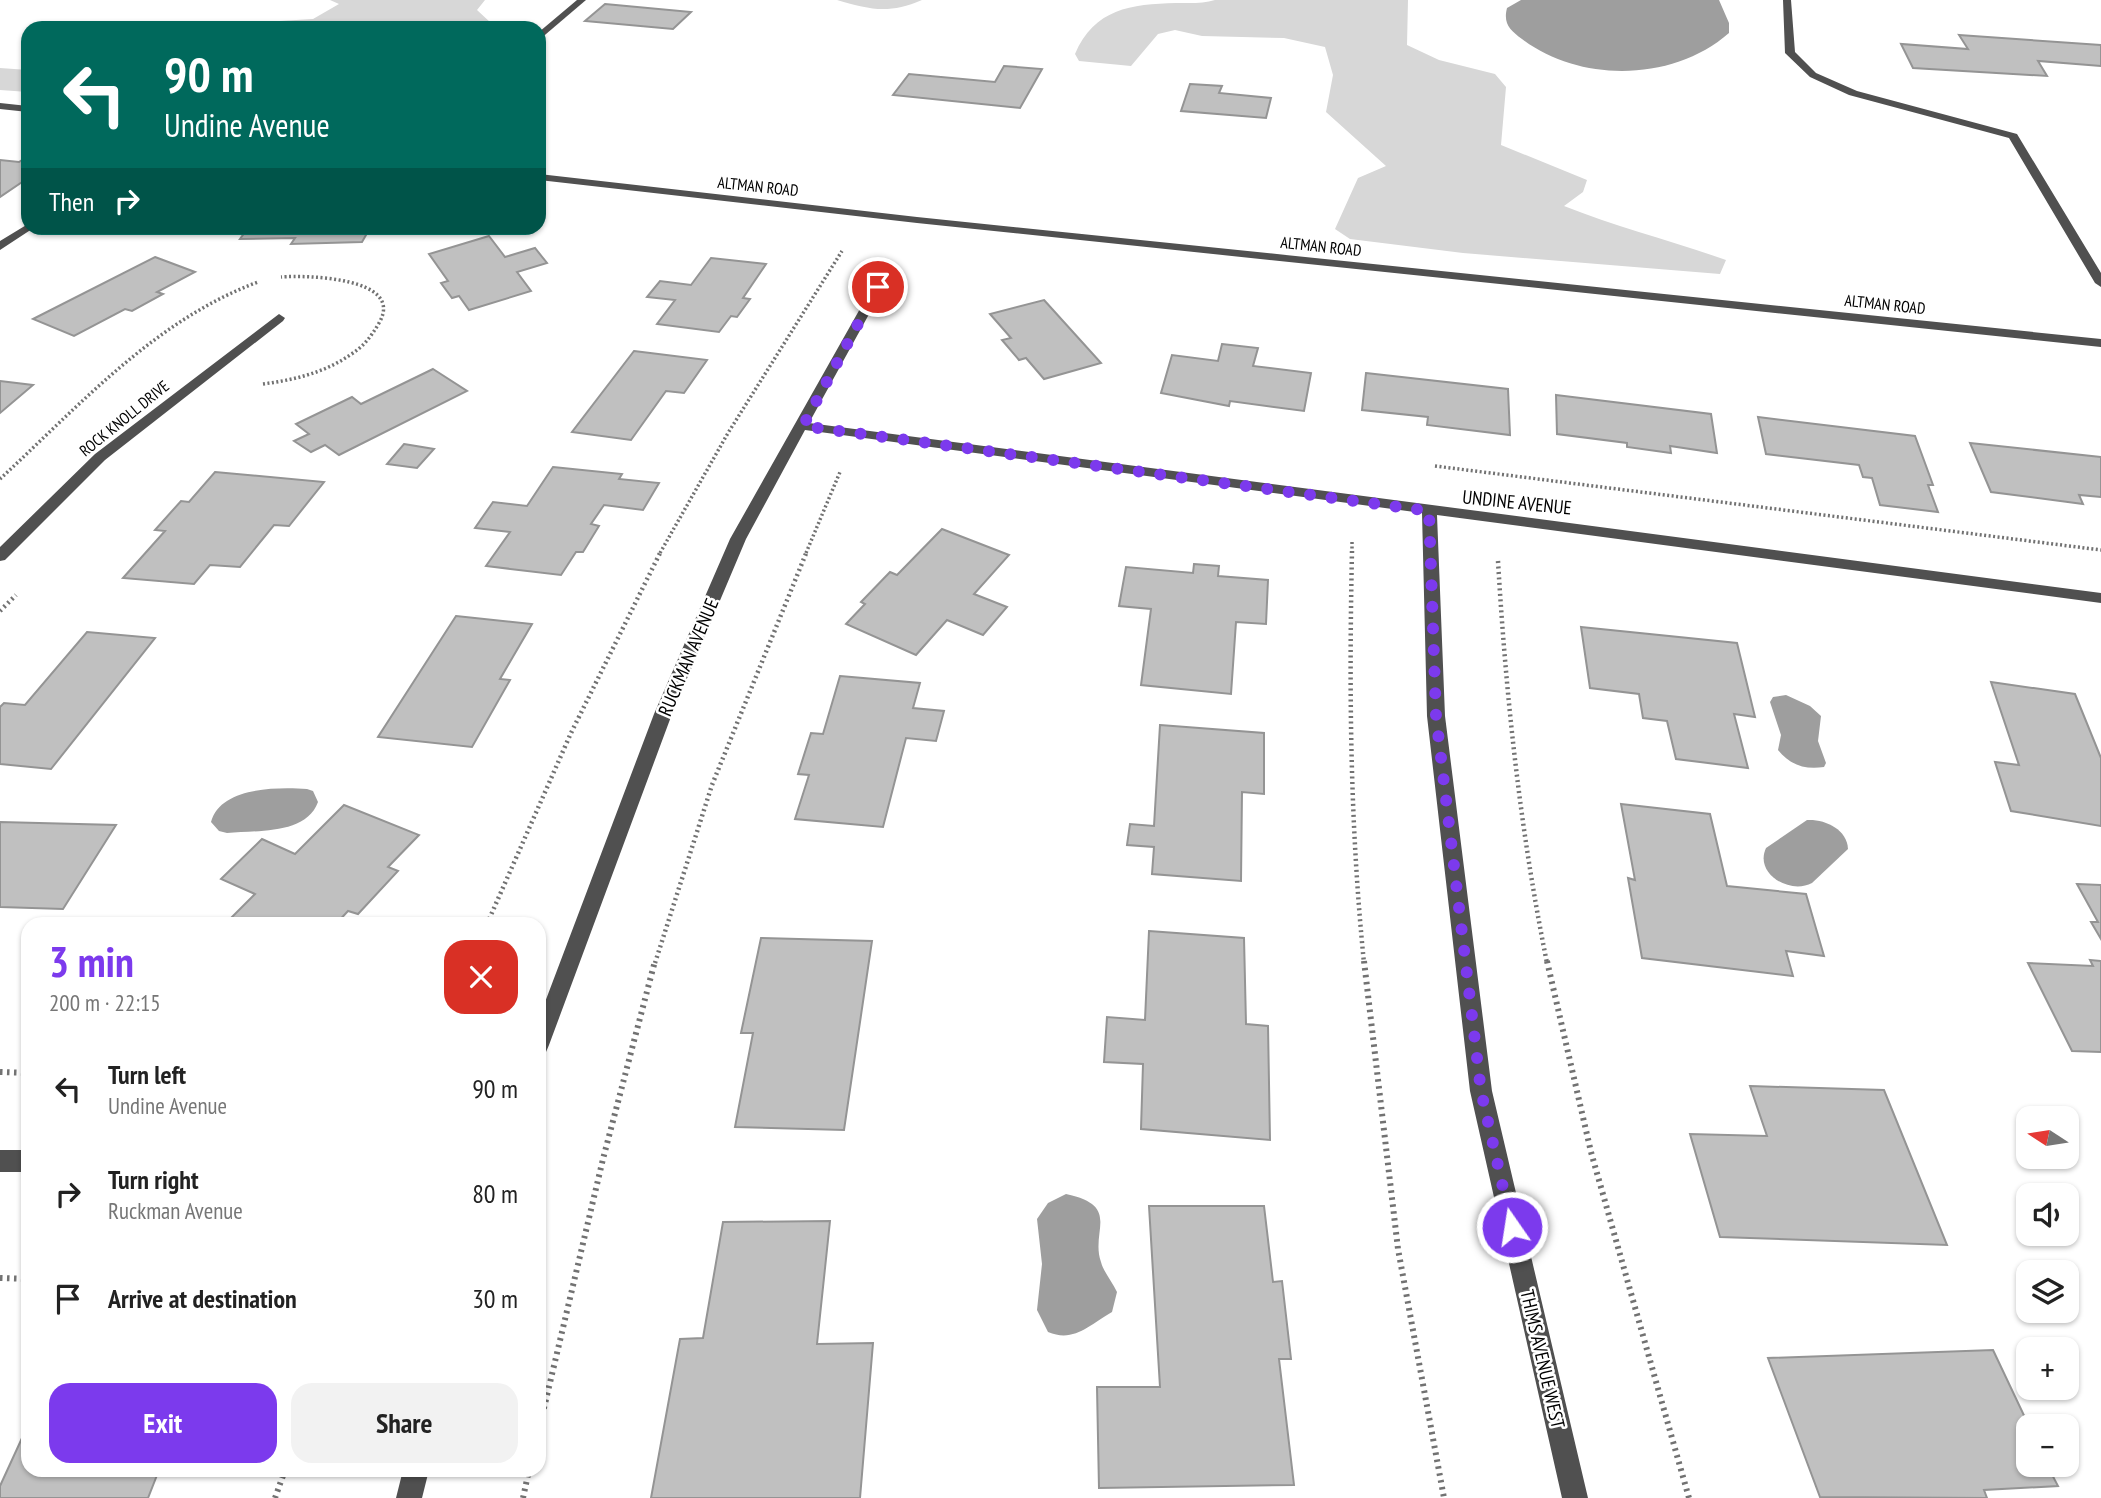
<!DOCTYPE html>
<meta charset="utf-8">
<style>
:root{--surface:#fff;--page:#f2f2f2;--text:#222;--muted:#767676;--accent:#7c3aed}
body{margin:0;font-family:"PT Sans Narrow",sans-serif;background:var(--page);color:var(--text);height:100vh;display:flex;flex-direction:column;font-size:26px;white-space:nowrap}
*{box-sizing:border-box;margin:0}
p{font-size:23px;color:var(--muted)}
.icon{flex:none;width:38px;height:38px;fill:none;stroke:currentColor;stroke-width:2;stroke-linecap:round;stroke-linejoin:round}
.map{position:relative;flex:1;overflow:hidden}
.details{position:absolute;left:21px;top:917px;width:525px;height:560px;display:flex;flex-direction:column;background:var(--surface);border-radius:21px;box-shadow:0 2px 5px #0004}
.details>*{flex:none}
.hud{position:absolute;left:21px;top:21px;width:525px;height:214px;border-radius:21px;box-shadow:0 2px 5px #0004;background:#00695c;color:#fff;overflow:hidden}
.needle{width:46px;rotate:282deg}
.buttons{position:absolute;left:2016px;top:1106px;display:grid;gap:14px}
.buttons a{display:grid;place-items:center;width:63px;height:63px;border-radius:14px;background:var(--surface);box-shadow:0 2px 5px #0004;font-size:35px}
.pin{position:absolute;display:grid;place-items:center;width:60px;height:60px;color:#fff;margin:-30px;border:4px solid #fff;border-radius:50%;box-shadow:0 2px 7px #0007}
.me{position:absolute;width:77px;margin:-38px;rotate:347deg;stroke-linejoin:round;filter:drop-shadow(0 0 5px #0008)}
.turn{display:flex;align-items:center;gap:24px;height:147px;padding:0 28px;font-size:32px}
.turn .icon{width:91px;height:91px;stroke-width:2.5}
.turn b{display:block;font-size:49px;line-height:60px}
.then{display:flex;align-items:center;height:66px;padding:0 28px;background:#0003;gap:14px;font-size:26px}
.round{display:grid;place-items:center;flex:none;width:74px;height:74px;border-radius:21px;background:var(--page)}
.headline{display:flex;align-items:center;justify-content:space-between;height:119px;padding:0 28px}
h1{font-size:42px;font-weight:800;line-height:52px;color:var(--accent)}
.cta{display:flex;gap:14px;margin-top:auto;padding:14px 28px}
.cta a{flex:1;height:80px;border-radius:21px;background:var(--accent);color:#fff;font-size:28px;font-weight:800;line-height:80px;text-align:center}
.cta a+a{background:var(--page);color:var(--text)}
ul{padding:0;list-style:none}
li{display:flex;align-items:center;gap:21px;height:105px;padding:0 28px}
li div{flex:1}
li b{display:block;font-size:26px}
li em{font-style:normal}
.map>svg:first-child{display:block}
.green{fill:#d7d7d7}
.water{fill:#9e9e9e}
.building{fill:#c0c0c0;stroke:#949494;stroke-width:2}
.lines{fill:none;stroke-linecap:round;stroke-linejoin:round}
.path-far2{stroke:#727272;stroke-width:3.5;stroke-dasharray:2 2.5;stroke-linecap:butt}
.path-far1{stroke:#727272;stroke-width:4.5;stroke-dasharray:2 3.5;stroke-linecap:butt}
.path{stroke:#727272;stroke-width:6;stroke-dasharray:2.5 4.5;stroke-linecap:butt}
.minor{fill:#505050;fill-rule:evenodd}
.route{stroke:#7c3aed;stroke-width:12;stroke-dasharray:0 21.6}
.labels{text-anchor:middle;dominant-baseline:central;stroke-width:5;stroke-linejoin:round;paint-order:stroke}
.far-street-label{font-size:16px;fill:#000;stroke:#fff}
.street-label{font-size:19px;fill:#000;stroke:#fff}
</style>
<div class="map">
<svg width="2101" height="1498" viewBox="0 0 2101 1498">
<rect width="100%" height="100%" fill="#fff"/>
<g class="green">
<path d="M330,0H485L477,10L491,23L481,28H238L246,23L313,19L339,4Z"/>
<path d="M837,0H922C889,14 871,10 837,0Z"/>
<path d="M1215,0H1408L1407,45L1439,60L1495,74L1506,87L1501,145L1587,180L1583,192L1564,206C1617,227 1672,241 1726,260L1720,274L1463,253L1350,239L1335,229L1358,178L1386,166L1326,112L1333,75L1325,47L1284,38L1202,36L1175,30L1158,34L1131,66L1079,61L1075,54C1094,9 1131,4 1176,3C1189,3 1203,4 1215,0Z"/>
<path d="M0,68L28,70V92L0,90Z"/>
</g>
<g class="water">
<path d="M1521,0H1719L1729,23V33C1673,82 1580,83 1522,39C1510,30 1503,24 1507,8Z"/>
<path d="M1786,695L1810,706L1821,716L1818,741L1826,763L1824,767C1805,770 1790,765 1778,750L1781,735L1770,702L1773,697Z"/>
<path d="M307,789L313,791L318,802C306,835 257,830 227,833L219,831L211,822C220,787 277,787 307,789Z"/>
<path d="M1807,820C1825,819 1847,829 1848,849L1812,883C1790,895 1754,874 1766,848Z"/>
<path d="M1066,1194C1122,1206 1090,1231 1101,1262C1104,1273 1112,1281 1117,1292L1112,1312C1089,1325 1074,1343 1048,1332L1037,1310L1042,1264L1037,1219L1048,1203Z"/>
</g>
<g class="building">
<path d="M605,4L691,12L673,29L585,21Z"/>
<path d="M1959,35L2101,45V66L2038,61L2047,76L1913,68L1901,44L1968,49Z"/>
<path d="M1004,66L1042,69L1020,108L893,95L909,74L995,82Z"/>
<path d="M1190,84L1222,86L1219,93L1271,98L1266,118L1181,111Z"/>
<path d="M28,156V178L0,197V160L19,162Z"/>
<path d="M248,228H370L362,242L291,244L295,238L240,239Z"/>
<path d="M489,236L505,257L535,248L547,263L517,272L531,291L469,310L459,296L452,298L441,283L448,281L429,254Z"/>
<path d="M155,257L195,272L157,292L163,294L132,311L125,309L74,336L33,319Z"/>
<path d="M711,258L766,264L743,298L750,299L737,317L731,316L719,332L657,324L675,300L647,297L660,281L691,285Z"/>
<path d="M1044,300L1101,363L1044,379L1026,358L1019,360L1002,340L1011,338L990,314Z"/>
<path d="M1222,344L1258,348L1253,366L1311,373L1304,411L1230,401L1229,406L1161,393L1172,355L1218,361Z"/>
<path d="M634,351L707,360L684,393L666,391L631,440L572,432Z"/>
<path d="M433,369L467,391L339,455L325,445L311,452L294,441L309,434L296,424L352,397L361,404Z"/>
<path d="M1366,373L1508,389L1510,435L1427,425L1428,417L1362,410Z"/>
<path d="M0,381L33,385L0,413Z"/>
<path d="M1556,395L1711,414L1717,453L1670,446L1671,453L1627,447V443L1557,434Z"/>
<path d="M1758,417L1915,436L1933,485H1928L1938,512L1880,505L1872,478L1863,477L1859,465L1766,454Z"/>
<path d="M1970,443L2101,457V497L2079,495L2083,504L1991,492Z"/>
<path d="M404,444L434,449L417,468L387,464Z"/>
<path d="M553,467L622,474L619,479L659,483L643,510L604,505L591,524L599,526L583,552H576L561,575L486,566L510,532L475,528L493,502L527,506Z"/>
<path d="M215,472L324,482L289,526L274,525L240,567L210,565L194,584L123,578L165,531L155,530L181,501L189,502Z"/>
<path d="M942,529L1009,555L974,594L1007,607L983,635L947,620L916,655L846,624L865,604L861,602L890,572L897,575Z"/>
<path d="M1194,564L1219,566L1218,576L1268,580L1266,624L1236,622L1231,694L1141,685L1151,609L1119,606L1126,567L1193,573Z"/>
<path d="M456,616L532,624L500,679L510,680L472,747L378,737Z"/>
<path d="M1581,627L1737,643L1755,717L1734,714L1748,768L1676,759L1667,721L1643,718L1639,694L1590,688Z"/>
<path d="M87,632L155,638L51,769L0,764V707L4,703L25,705Z"/>
<path d="M840,676L920,683L913,708L944,711L936,741L906,738L883,827L795,819L809,775L798,774L811,733L823,734Z"/>
<path d="M1991,682L2075,694L2101,758V826L2011,811L1995,762L2019,765Z"/>
<path d="M1160,725L1264,733V794L1242,792L1241,881L1152,874L1154,847L1127,845L1130,824L1154,826Z"/>
<path d="M1621,804L1710,814L1727,886L1806,894L1824,956L1786,951L1793,976L1642,958L1628,878L1635,880Z"/>
<path d="M344,805L419,835L388,867L398,871L358,914L348,911L336,924H225L255,894L221,879L262,839L295,854Z"/>
<path d="M0,822L116,825L63,909L0,907Z"/>
<path d="M2077,884L2101,885V939L2091,922H2098Z"/>
<path d="M1149,931L1244,938L1246,1024L1268,1026L1270,1140L1141,1129L1143,1064L1104,1062L1107,1017L1145,1020Z"/>
<path d="M761,938L872,941L844,1130L735,1127L753,1033H741Z"/>
<path d="M2090,960L2101,961V1052L2072,1051L2028,963L2093,966Z"/>
<path d="M1750,1086L1884,1090L1947,1245L1720,1237L1690,1134L1767,1136Z"/>
<path d="M1149,1206H1264L1273,1282L1282,1281L1291,1359H1279L1294,1485L1099,1488L1097,1387H1160Z"/>
<path d="M830,1221L817,1344L873,1343L860,1498H651L680,1339L703,1338L723,1222Z"/>
<path d="M1993,1350L2029,1426L2028,1465H2047L2058,1486L1984,1490L1987,1498L1820,1497L1768,1358Z"/>
<path d="M28,1425V1470H159L148,1498H0V1486Z"/>
</g>
<g class="lines">
<g class="path-far2">
<path d="M263,384C293,380 324,373 350,355C363,347 371,337 379,323C406,277 305,275 281,277"/>
<path d="M1435,466L2101,550"/>
<path d="M0,479C79,406 155,320 258,282"/>
<path d="M660,553L728,433L842,251"/>
<path d="M806,553L840,472"/>
<path d="M1352,553V541"/>
</g>
<g class="path-far1">
<path d="M1352,551C1349,689 1350,825 1364,963"/>
<path d="M1498,561C1506,696 1520,830 1547,963"/>
<path d="M0,611L16,595"/>
<path d="M487,924L571,733L661,551"/>
<path d="M655,963L712,785L807,551"/>
</g>
<g class="path">
<path d="M1364,961L1398,1249L1444,1498"/>
<path d="M1547,961L1591,1152L1689,1498"/>
<path d="M0,1072L28,1073"/>
<path d="M0,1278L28,1279"/>
<path d="M539,1429L603,1159L655,961"/>
<path d="M275,1498L285,1470"/>
<path d="M523,1498L529,1470"/>
</g>
<g class="minor">
<path d="M577,0H586L539,40V32Z"/>
<path d="M1783,0H1791L1795,52L1816,73L1857,91L2017,134L2101,273V287L2095,283L2009,138L1849,95L1810,77L1785,53Z"/>
<path d="M0,103L28,106V112L0,109Z"/>
<path d="M539,174L917,217L2101,339V347L917,223L539,180Z"/>
<path d="M28,224V228H33L32,229L0,250V241Z"/>
<path d="M874,284L884,287L809,423L2101,593V603L1437,515L1445,716L1492,1091L1588,1498H1562L1470,1091L1427,716L1422,513L805,430L746,539L672,714L549,1045L546,1052L539,1054V1018L654,714L730,539Z"/>
<path d="M279,314L285,318L283,321L105,460L5,560L0,561V547L95,454Z"/>
<rect x="0" y="1150" width="28" height="22"/>
<path d="M403,1470H429L422,1498H396Z"/>
</g>
</g>
<g class="lines">
<path class="route" d="M878,287L803,426L1429,511L1436,716L1481,1091L1512,1227"/>
</g>
<g class="labels">
<g class="far-street-label">
<text transform="translate(758 186) rotate(6)">ALTMAN ROAD</text>
<text transform="translate(1321 246) rotate(6)">ALTMAN ROAD</text>
<text transform="translate(1885 304) rotate(6)">ALTMAN ROAD</text>
<text transform="translate(124 418) rotate(-39)">ROCK KNOLL DRIVE</text>
</g>
<g class="street-label">
<text transform="translate(1517 502) rotate(6)">UNDINE AVENUE</text>
<text transform="translate(688 657) rotate(-67)">RUCKMAN AVENUE</text>
<text transform="translate(1543 1359) rotate(77)">THIMS AVENUE WEST</text>
</g>
</g>
</svg>
<div class="buttons">
<a><svg class="needle" viewBox="-14 -14 28 28"><path d="M0-13l5 13h-10z" fill="#e53935"/><path d="M0 13l5-13h-10z" fill="#767676"/></svg></a>
<a><svg class="icon" aria-label="sound" viewBox="0 0 24 24"><path d="M4 9h4l5-4v14l-5-4H4zM17 9q2 3 0 6"/></svg></a>
<a><svg class="icon" aria-label="layers" viewBox="0 0 24 24"><path d="M12 4l9 5-9 5-9-5zM3 14l9 5 9-5"/></svg></a>
<a>+</a>
<a>−</a>
</div>
<div class="pin" style="left:878px;top:287px;background:#d93025"><svg class="icon" aria-label="arrive" viewBox="0 0 24 24"><path d="M6 21V4h12l-3 4 3 4H6"/></svg></div>
<svg class="me" style="left:1512px;top:1227px" viewBox="-20 -20 40 40"><circle r="17" fill="#7c3aed" stroke="#fff" stroke-width="3"/><path d="M0-11L8 9 0 5-8 9z" fill="#fff"/></svg>
<div class="hud">
<div class="turn"><svg class="icon" aria-label="left" viewBox="0 0 24 24"><path d="M17 20v-9H6M10 6l-5 5 5 5"/></svg><div><b>90 m</b>Undine Avenue</div></div>
<div class="then">Then<svg class="icon" aria-label="right" viewBox="0 0 24 24"><path d="M7 20v-9h11M14 6l5 5-5 5"/></svg></div>
</div>
<section class="details">
<div class="headline"><div><h1>3 min</h1><p>200 m · 22:15</p></div><a class="round" style="background:#d93025;color:#fff"><svg class="icon" aria-label="close" viewBox="0 0 24 24"><path d="M6 6l12 12M18 6L6 18"/></svg></a></div>
<ul>
<li><svg class="icon" aria-label="left" viewBox="0 0 24 24"><path d="M17 20v-9H6M10 6l-5 5 5 5"/></svg><div><b>Turn left</b><p>Undine Avenue</p></div><em>90 m</em></li>
<li><svg class="icon" aria-label="right" viewBox="0 0 24 24"><path d="M7 20v-9h11M14 6l5 5-5 5"/></svg><div><b>Turn right</b><p>Ruckman Avenue</p></div><em>80 m</em></li>
<li><svg class="icon" aria-label="arrive" viewBox="0 0 24 24"><path d="M6 21V4h12l-3 4 3 4H6"/></svg><div><b>Arrive at destination</b></div><em>30 m</em></li>
</ul>
<div class="cta"><a>Exit</a><a>Share</a></div>
</section>
</div>
